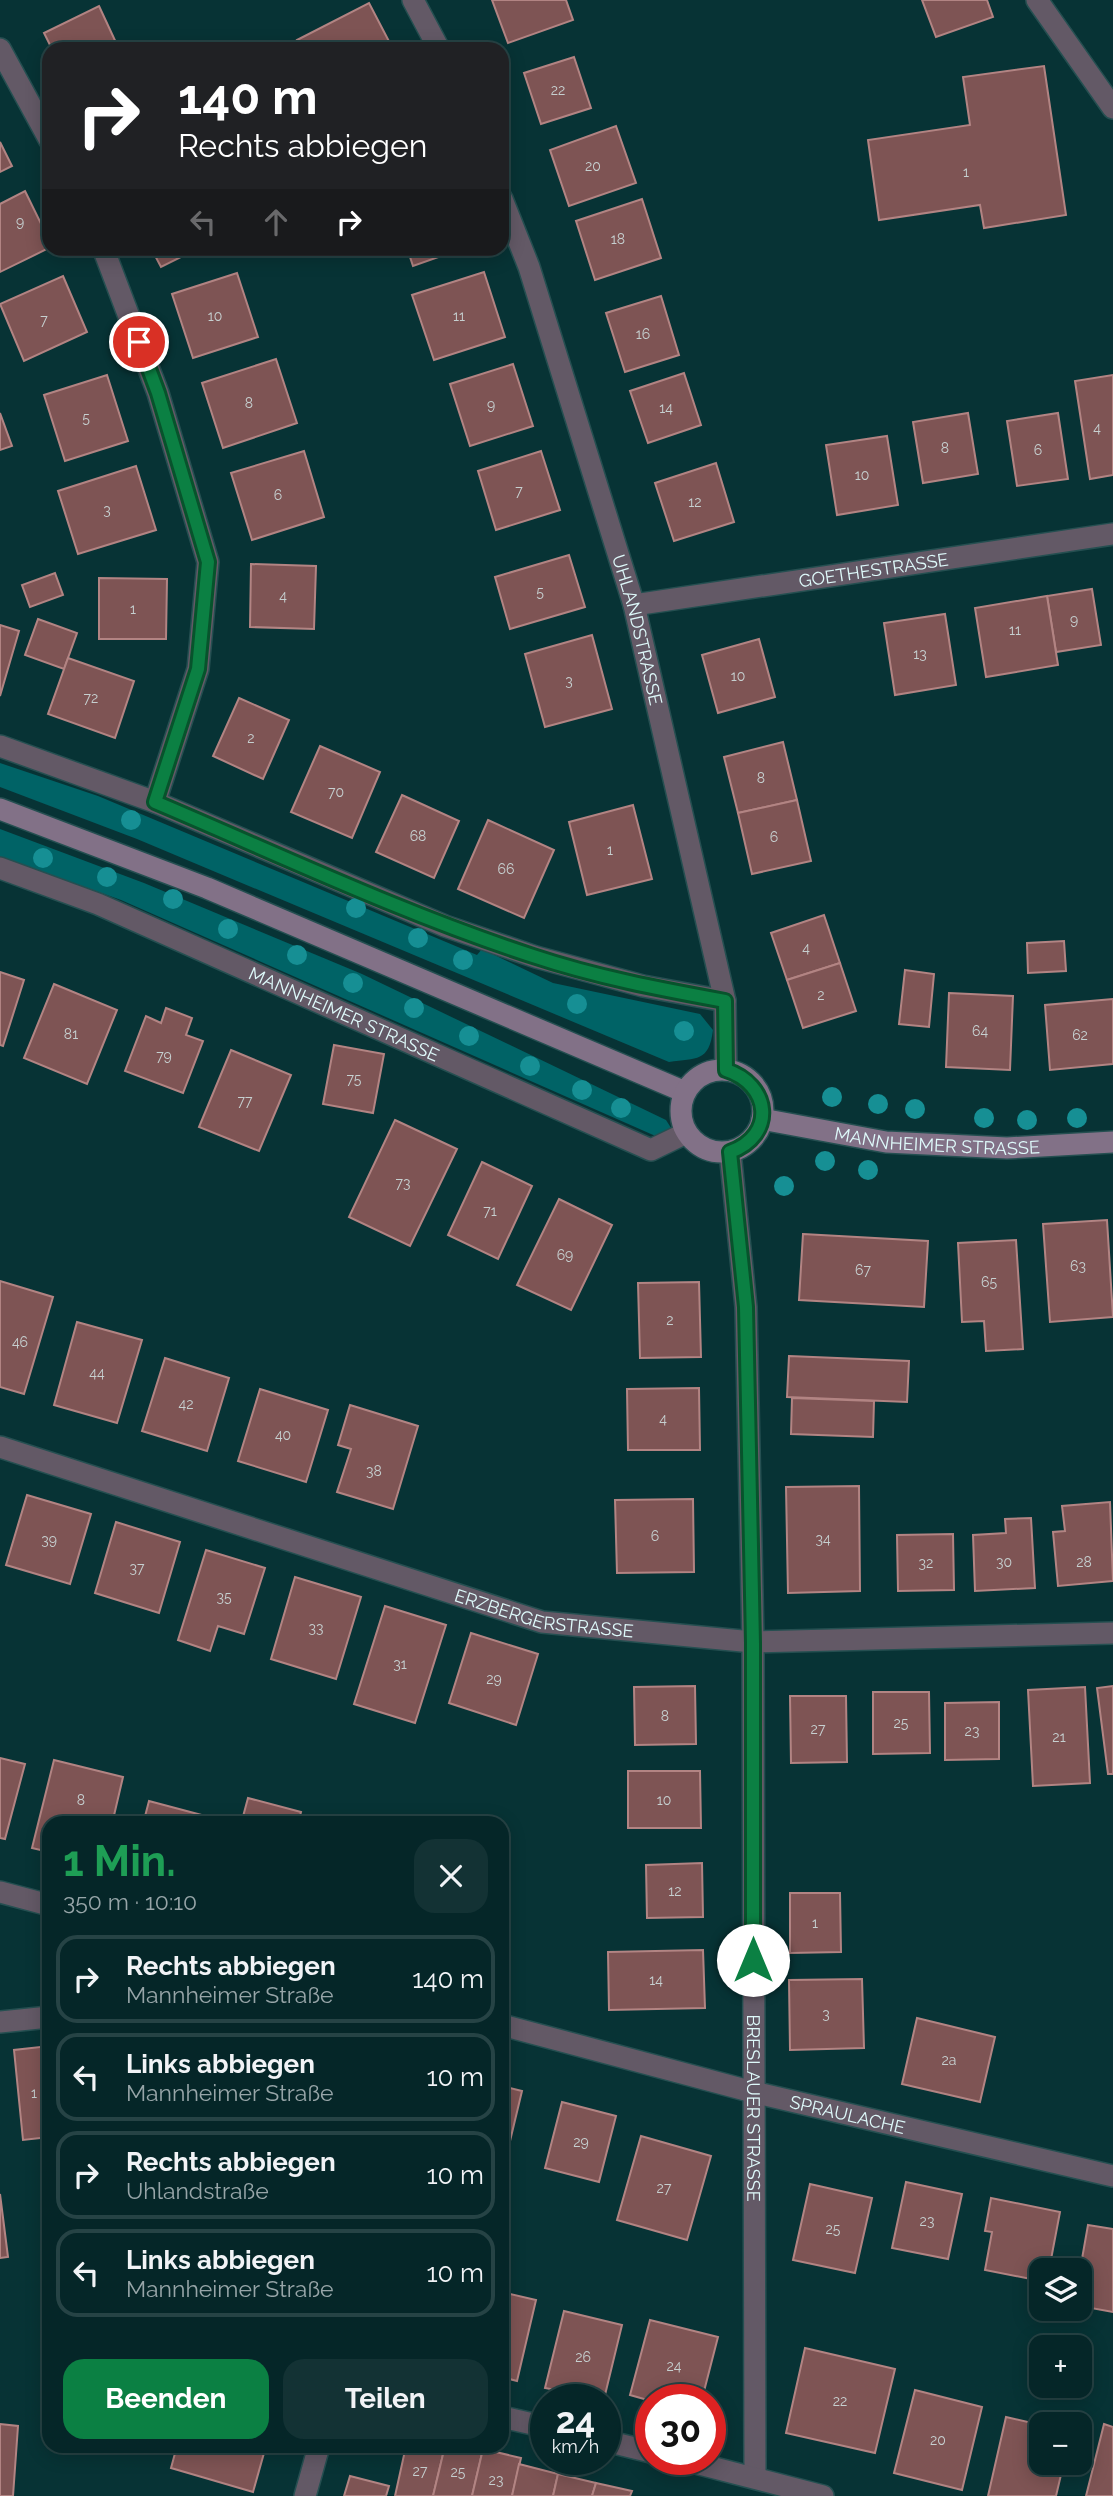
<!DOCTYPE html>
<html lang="de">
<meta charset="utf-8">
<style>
:root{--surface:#052628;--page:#133234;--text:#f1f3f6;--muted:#97a5a8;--line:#264345;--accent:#0b8043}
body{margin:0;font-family:Raleway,sans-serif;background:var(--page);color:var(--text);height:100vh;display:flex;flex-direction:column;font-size:26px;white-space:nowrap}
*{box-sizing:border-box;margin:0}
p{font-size:23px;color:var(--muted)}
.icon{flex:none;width:38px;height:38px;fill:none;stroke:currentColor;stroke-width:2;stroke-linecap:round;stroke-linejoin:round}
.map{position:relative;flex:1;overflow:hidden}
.side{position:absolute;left:42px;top:1816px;width:467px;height:637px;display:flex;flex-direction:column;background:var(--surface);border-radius:21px;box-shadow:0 4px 18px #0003,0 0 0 2px var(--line)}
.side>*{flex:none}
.hud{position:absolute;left:42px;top:42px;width:467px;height:214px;border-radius:21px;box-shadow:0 4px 18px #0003,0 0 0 2px var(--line);background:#202124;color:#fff;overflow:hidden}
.buttons{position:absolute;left:1029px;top:2258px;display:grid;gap:14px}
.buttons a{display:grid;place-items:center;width:63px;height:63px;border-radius:14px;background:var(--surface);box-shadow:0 4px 18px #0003,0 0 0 2px var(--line);font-size:35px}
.speed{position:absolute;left:530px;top:2384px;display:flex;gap:14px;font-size:35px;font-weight:700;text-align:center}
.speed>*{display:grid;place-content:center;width:91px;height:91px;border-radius:50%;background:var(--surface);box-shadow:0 4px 18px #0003,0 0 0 2px var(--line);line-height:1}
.speed small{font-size:18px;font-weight:400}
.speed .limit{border:10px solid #d22;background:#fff;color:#111}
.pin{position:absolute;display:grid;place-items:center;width:60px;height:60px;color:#fff;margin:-30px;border:4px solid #fff;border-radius:50%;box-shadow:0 2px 7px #0007}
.me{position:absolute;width:77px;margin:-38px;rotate:0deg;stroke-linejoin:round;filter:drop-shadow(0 0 5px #0008)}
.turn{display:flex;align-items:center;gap:24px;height:147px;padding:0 21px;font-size:32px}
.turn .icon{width:91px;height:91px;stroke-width:2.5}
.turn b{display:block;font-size:49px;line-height:60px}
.lanes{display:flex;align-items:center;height:66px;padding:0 21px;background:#0003;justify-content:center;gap:35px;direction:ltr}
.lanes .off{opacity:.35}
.round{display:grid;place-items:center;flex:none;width:74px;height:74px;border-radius:21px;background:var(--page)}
.head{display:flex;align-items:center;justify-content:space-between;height:119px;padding:0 21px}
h1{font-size:42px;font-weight:700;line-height:52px;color:#1e9e55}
.action{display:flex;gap:14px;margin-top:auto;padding:14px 21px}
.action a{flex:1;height:80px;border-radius:21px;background:var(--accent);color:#fff;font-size:28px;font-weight:700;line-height:80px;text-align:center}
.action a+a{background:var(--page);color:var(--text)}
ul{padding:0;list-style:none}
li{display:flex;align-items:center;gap:21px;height:88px;margin:0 14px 10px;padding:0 7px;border:4px solid var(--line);border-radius:21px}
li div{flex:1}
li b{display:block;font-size:26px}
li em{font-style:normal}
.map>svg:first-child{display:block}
.green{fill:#006366}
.building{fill:#7e5454;stroke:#b28483;stroke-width:2}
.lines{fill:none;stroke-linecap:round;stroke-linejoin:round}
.minor-casing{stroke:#254f51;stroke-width:24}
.secondary-casing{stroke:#254f51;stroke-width:24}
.minor{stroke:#635966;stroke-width:21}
.secondary{stroke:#827187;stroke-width:21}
.tree{fill:#168f94}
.route-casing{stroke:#07532c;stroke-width:18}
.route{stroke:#0b8043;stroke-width:12}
.labels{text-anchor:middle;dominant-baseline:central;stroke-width:7;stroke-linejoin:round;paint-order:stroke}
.number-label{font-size:14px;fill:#c6d0d0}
.street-label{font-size:18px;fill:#def9fa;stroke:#00292b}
</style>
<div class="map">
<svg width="1113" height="2496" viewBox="0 0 1113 2496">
<rect width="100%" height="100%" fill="#073335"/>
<g class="green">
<path d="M0,763L98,796L477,955L482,949L553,983L700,1014L713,1030C709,1062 697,1058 669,1062L137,839L0,787Z"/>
<path d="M0,829L144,883L362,974L666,1120L673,1131L660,1138L121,900L0,857Z"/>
</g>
<g class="building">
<path d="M492,0H566L573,20L508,43Z"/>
<path d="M922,0H987L993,17L936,37Z"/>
<path d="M369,3L393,49H302L297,40Z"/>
<path d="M99,6L119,49H52L44,33Z"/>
<path d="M574,57L591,108L541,124L524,73Z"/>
<path d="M1044,66L1066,215L984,228L980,205L879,220L868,140L970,125L963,77Z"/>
<path d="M616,126L636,183L569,206L550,150Z"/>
<path d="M0,142L12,166L0,172Z"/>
<path d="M25,191L49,240V248L0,272V204Z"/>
<path d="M642,199L661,258L595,280L576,221Z"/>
<path d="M151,248H199L161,267Z"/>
<path d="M407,248H464L413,266Z"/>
<path d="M484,272L505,337L434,360L412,295Z"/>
<path d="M237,273L258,337L193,358L172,294Z"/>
<path d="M63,276L87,332L24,361L0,304Z"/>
<path d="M661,296L679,355L625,372L606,313Z"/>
<path d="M276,359L297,423L223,448L202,383Z"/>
<path d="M513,364L533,426L470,446L450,384Z"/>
<path d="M684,373L701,425L648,443L630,391Z"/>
<path d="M107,375L128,441L65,461L44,395Z"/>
<path d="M1113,375V475L1090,479L1075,381Z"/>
<path d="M0,413L12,446L0,450Z"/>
<path d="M968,413L978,474L923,483L913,422Z"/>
<path d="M1058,413L1068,479L1017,486L1007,421Z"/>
<path d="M887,436L898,505L837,515L826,445Z"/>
<path d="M304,451L324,517L252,540L231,473Z"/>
<path d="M541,451L560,510L496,530L478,471Z"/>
<path d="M716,463L734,522L674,541L655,483Z"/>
<path d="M136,466L156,530L78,554L58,491Z"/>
<path d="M569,555L585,607L510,629L495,577Z"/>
<path d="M251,564L316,566L314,629L250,627Z"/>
<path d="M55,573L63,595L30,607L22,585Z"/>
<path d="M99,578L167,579L166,639H99Z"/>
<path d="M1092,589L1101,645L1056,652L1047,596Z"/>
<path d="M1047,596L1058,665L986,677L975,608Z"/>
<path d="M945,614L956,685L895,695L884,623Z"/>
<path d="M38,619L77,633L64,669L25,655Z"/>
<path d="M0,625L19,631L0,696Z"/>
<path d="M592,635L612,709L545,727L525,654Z"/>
<path d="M759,639L775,697L718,713L702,655Z"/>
<path d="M68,658L134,681L115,738L48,714Z"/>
<path d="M239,698L289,720L263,779L213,756Z"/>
<path d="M783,742L797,800L738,813L724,757Z"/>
<path d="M320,746L380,772L352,838L291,812Z"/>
<path d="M402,795L459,821L434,878L376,852Z"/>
<path d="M797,800L811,861L752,874L738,813Z"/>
<path d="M633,805L652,879L587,895L569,822Z"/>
<path d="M488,820L554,850L524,918L458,889Z"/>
<path d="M824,915L840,963L787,980L771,933Z"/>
<path d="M1064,941L1066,971L1028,973L1027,943Z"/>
<path d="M840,963L856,1011L803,1028L787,980Z"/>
<path d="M905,970L934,974L929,1027L899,1024Z"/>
<path d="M0,972L24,980L3,1046L0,1045Z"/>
<path d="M54,984L117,1010L87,1084L24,1058Z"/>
<path d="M949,993L1013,996L1010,1070L946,1067Z"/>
<path d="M1113,999V1064L1050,1070L1045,1005Z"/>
<path d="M166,1008L192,1018L186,1035L203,1041L183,1093L125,1071L146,1016L161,1023Z"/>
<path d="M334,1045L384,1054L373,1113L323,1104Z"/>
<path d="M231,1050L291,1075L259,1151L199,1127Z"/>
<path d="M395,1120L457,1149L410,1246L349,1217Z"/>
<path d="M482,1162L532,1186L498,1259L448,1235Z"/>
<path d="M559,1199L612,1225L571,1310L517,1285Z"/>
<path d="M1107,1220L1113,1317L1050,1322L1043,1224Z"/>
<path d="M803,1234L928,1241L924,1307L799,1300Z"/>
<path d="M1016,1240L1023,1349L986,1351L984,1321L962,1322L958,1243Z"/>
<path d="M0,1281L53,1297L24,1394L0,1387Z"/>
<path d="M699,1282L701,1357L640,1358L638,1283Z"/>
<path d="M77,1322L142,1340L117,1423L54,1405Z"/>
<path d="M789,1356L909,1361L907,1402L787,1397Z"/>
<path d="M165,1358L229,1378L207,1451L142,1431Z"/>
<path d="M699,1388L700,1450H628L627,1389Z"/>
<path d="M260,1389L328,1410L306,1482L238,1461Z"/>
<path d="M792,1398L874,1401L873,1437L791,1434Z"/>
<path d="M350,1405L418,1426L393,1509L337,1492L351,1449L338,1445Z"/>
<path d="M859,1486L860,1591L788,1593L786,1487Z"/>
<path d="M27,1495L91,1514L70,1584L6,1565Z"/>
<path d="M693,1499L694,1572L617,1573L615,1500Z"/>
<path d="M1110,1502L1113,1581L1058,1586L1053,1532L1065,1531L1062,1506Z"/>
<path d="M1031,1518L1035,1588L975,1591L973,1535L1006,1533L1005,1519Z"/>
<path d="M116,1522L180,1542L159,1613L95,1593Z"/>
<path d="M953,1534L954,1590L898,1591L897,1535Z"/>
<path d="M206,1550L265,1568L244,1634L218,1626L210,1651L178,1640Z"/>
<path d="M295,1577L361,1597L336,1679L271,1659Z"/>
<path d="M385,1606L446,1625L415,1723L354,1704Z"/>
<path d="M471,1633L538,1654L516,1725L449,1703Z"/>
<path d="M695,1686L696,1744L635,1745L634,1687Z"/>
<path d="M1113,1686V1774H1108L1097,1688Z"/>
<path d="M1085,1687L1090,1783L1033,1786L1028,1690Z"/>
<path d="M873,1692H929L930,1753L873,1754Z"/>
<path d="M790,1696H846L847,1762L791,1763Z"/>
<path d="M999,1702V1759L945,1760V1703Z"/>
<path d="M0,1758L25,1764L5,1839L0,1838Z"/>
<path d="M54,1760L123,1777L112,1824H49V1852L32,1848Z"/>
<path d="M628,1771H700L701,1828H628Z"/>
<path d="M248,1798L301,1812L298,1824H241Z"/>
<path d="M149,1801L213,1818L212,1824H143Z"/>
<path d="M702,1863L703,1917L647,1918L646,1865Z"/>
<path d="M790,1893H840L841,1952L790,1953Z"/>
<path d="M703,1950L705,2008L609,2010L608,1952Z"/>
<path d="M862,1979L864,2048L790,2050L789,1980Z"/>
<path d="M917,2018L995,2037L980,2102L902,2084Z"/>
<path d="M49,2046V2137L23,2140L14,2050Z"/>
<path d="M502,2086L522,2091L505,2162H502Z"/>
<path d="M562,2102L616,2116L599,2182L545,2168Z"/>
<path d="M641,2136L711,2156L687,2240L617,2220Z"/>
<path d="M906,2182L962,2194L948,2259L892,2248Z"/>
<path d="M810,2184L872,2198L855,2273L793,2260Z"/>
<path d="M0,2194L8,2257L0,2258Z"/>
<path d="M991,2198L1060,2212L1049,2270H1041V2281L985,2270L992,2232L985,2231Z"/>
<path d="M1088,2225L1113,2229V2312L1080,2306V2270Z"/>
<path d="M502,2292L536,2300L517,2381L502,2377Z"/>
<path d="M564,2311L622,2325L604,2399L545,2388Z"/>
<path d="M650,2320L718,2337L702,2399L651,2401L630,2395Z"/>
<path d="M805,2348L895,2369L875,2453L786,2433Z"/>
<path d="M915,2390L982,2407L962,2490L894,2473Z"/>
<path d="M1006,2417L1041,2425V2462H1064L1056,2496H988Z"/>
<path d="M0,2424L18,2426L13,2496H0Z"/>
<path d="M1104,2424L1113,2427V2496H1086Z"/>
<path d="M177,2446H266L253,2492L171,2468Z"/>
<path d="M406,2446H445L433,2496H395Z"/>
<path d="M445,2446L483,2449L472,2496H433Z"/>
<path d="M483,2449L521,2458L512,2496H472Z"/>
<path d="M519,2464L558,2474L553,2496H512Z"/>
<path d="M558,2474L596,2483L592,2496H553Z"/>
<path d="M350,2476L389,2486L386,2496H344Z"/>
<path d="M596,2483L632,2491L630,2496H592Z"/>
</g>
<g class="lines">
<g class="minor-casing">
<g id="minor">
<path d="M413,0L439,49"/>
<path d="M1037,0L1113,108"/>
<path d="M0,49L49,139"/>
<path id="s1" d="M502,199L529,267L634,605L725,1001L726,1070"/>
<path d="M103,248L158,393L208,562L198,669L155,802"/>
<path id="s2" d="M634,605L1113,534"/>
<path d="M0,746L155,802L445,926L536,957L643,986L725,1001"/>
<path id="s3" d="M0,868L98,904L651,1150L686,1133"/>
<path id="s4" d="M730,1152L746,1307L753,1642L755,2476"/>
<path id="s5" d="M0,1447L542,1622L753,1642L1113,1633"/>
<path d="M0,1892L49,1905"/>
<path d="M0,2022L49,2017"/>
<path id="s6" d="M502,2025L753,2092L1113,2176"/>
<path d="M502,2417L546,2427"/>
<path d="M606,2441L651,2452"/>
<path d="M680,2459L823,2496"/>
<path d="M305,2496L319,2446"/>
</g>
</g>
<g class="secondary-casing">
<g id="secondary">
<path d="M0,809L207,888L685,1092"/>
<circle cx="722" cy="1111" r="41"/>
<path id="s7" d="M762,1119L886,1142L1007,1148L1113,1142"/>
</g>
</g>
<use href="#minor" class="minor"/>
<use href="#secondary" class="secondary"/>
</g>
<g class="tree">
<circle cx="131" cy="820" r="10"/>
<circle cx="43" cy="858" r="10"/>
<circle cx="107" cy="877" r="10"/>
<circle cx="173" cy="899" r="10"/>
<circle cx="356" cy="908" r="10"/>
<circle cx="228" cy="929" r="10"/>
<circle cx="418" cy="938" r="10"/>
<circle cx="297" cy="955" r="10"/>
<circle cx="463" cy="960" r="10"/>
<circle cx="353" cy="983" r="10"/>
<circle cx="577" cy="1004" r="10"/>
<circle cx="414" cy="1008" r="10"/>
<circle cx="684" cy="1031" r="10"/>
<circle cx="469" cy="1036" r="10"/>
<circle cx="530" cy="1066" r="10"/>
<circle cx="582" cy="1090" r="10"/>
<circle cx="832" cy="1097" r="10"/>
<circle cx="878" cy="1104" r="10"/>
<circle cx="621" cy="1108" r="10"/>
<circle cx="915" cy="1109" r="10"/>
<circle cx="984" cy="1118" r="10"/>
<circle cx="1077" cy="1118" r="10"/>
<circle cx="1027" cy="1120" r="10"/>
<circle cx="825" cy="1161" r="10"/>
<circle cx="868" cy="1170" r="10"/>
<circle cx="784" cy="1186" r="10"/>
</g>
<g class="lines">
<g class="route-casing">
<path id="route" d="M139,342L158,393L208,562L198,669L155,802C280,855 404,914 533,956C596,977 660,989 725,1001L726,1070C770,1084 777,1135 730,1152L746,1307L753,1643V1960"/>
</g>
<use href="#route" class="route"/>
</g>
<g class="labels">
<g class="number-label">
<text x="558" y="90">22</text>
<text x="593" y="166">20</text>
<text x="966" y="172">1</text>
<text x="20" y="222">9</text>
<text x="618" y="239">18</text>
<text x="215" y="316">10</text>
<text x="459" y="316">11</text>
<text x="44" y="320">7</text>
<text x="643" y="334">16</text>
<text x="249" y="403">8</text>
<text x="491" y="405">9</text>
<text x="666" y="408">14</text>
<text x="86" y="418">5</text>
<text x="1097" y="428">4</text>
<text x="945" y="448">8</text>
<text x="1038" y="450">6</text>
<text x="862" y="475">10</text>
<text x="519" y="491">7</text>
<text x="278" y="495">6</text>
<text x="695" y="502">12</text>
<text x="107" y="510">3</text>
<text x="540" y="592">5</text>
<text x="283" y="596">4</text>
<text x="133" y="609">1</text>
<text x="1074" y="620">9</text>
<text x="1015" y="630">11</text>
<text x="920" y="654">13</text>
<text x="738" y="676">10</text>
<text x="569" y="681">3</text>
<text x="91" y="698">72</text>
<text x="251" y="738">2</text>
<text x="761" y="778">8</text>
<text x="336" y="792">70</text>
<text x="418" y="836">68</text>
<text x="774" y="837">6</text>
<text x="610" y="850">1</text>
<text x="506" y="869">66</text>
<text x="806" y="948">4</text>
<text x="821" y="995">2</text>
<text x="980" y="1031">64</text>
<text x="71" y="1034">81</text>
<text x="1080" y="1035">62</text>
<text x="164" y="1056">79</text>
<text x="354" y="1079">75</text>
<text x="245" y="1101">77</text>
<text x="403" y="1183">73</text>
<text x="490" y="1211">71</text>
<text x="565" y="1255">69</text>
<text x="1078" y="1266">63</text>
<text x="863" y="1270">67</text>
<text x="989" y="1282">65</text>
<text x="670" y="1320">2</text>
<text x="20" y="1342">46</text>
<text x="97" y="1373">44</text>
<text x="186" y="1404">42</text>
<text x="663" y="1419">4</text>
<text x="283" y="1435">40</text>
<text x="374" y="1471">38</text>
<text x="655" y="1536">6</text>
<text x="823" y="1539">34</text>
<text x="49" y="1540">39</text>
<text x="1004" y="1562">30</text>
<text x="1084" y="1562">28</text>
<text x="926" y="1563">32</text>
<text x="137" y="1568">37</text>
<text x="224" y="1597">35</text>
<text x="316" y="1628">33</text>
<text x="400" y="1664">31</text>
<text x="494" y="1679">29</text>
<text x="665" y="1716">8</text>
<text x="901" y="1723">25</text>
<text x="818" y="1729">27</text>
<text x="972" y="1731">23</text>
<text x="1059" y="1737">21</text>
<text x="81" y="1800">8</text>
<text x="664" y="1800">10</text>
<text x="675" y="1891">12</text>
<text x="815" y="1923">1</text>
<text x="656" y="1980">14</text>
<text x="826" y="2014">3</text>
<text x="949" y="2060">2a</text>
<text x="34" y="2093">1</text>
<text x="581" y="2142">29</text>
<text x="664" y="2188">27</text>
<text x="927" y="2221">23</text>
<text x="833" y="2229">25</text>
<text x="583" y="2357">26</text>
<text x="674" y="2366">24</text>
<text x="840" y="2401">22</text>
<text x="938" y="2440">20</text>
<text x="420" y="2471">27</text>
<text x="458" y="2472">25</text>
<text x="496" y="2480">23</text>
</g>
<g class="street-label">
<text stroke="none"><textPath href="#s2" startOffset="242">GOETHESTRASSE</textPath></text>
<text stroke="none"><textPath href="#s1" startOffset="452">UHLANDSTRASSE</textPath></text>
<text stroke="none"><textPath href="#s3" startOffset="374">MANNHEIMER STRASSE</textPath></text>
<text stroke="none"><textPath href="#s7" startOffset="177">MANNHEIMER STRASSE</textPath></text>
<text stroke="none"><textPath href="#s5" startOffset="570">ERZBERGERSTRASSE</textPath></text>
<text stroke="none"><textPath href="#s4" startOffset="957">BRESLAUER STRASSE</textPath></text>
<text stroke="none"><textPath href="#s6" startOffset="357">SPRAULACHE</textPath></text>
</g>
</g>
</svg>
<div class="buttons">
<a><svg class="icon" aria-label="layers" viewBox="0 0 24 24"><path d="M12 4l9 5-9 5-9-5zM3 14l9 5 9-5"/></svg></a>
<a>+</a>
<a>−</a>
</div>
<div class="speed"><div>24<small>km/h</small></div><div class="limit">30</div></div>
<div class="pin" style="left:139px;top:342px;background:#d93025"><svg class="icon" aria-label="arrive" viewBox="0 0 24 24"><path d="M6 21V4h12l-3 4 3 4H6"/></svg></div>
<svg class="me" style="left:753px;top:1960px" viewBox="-20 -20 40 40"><circle r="19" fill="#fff"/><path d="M0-13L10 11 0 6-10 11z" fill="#0b8043"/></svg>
<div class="hud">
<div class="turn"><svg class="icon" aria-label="right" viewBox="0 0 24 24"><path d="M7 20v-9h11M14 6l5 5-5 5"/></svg><div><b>140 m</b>Rechts abbiegen</div></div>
<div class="lanes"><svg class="icon off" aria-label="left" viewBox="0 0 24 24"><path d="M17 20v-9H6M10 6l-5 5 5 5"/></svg><svg class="icon off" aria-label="ahead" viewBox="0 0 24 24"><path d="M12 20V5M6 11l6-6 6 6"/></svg><svg class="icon" aria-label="right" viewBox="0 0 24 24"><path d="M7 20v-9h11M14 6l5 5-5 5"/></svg></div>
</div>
<section class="side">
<div class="head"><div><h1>1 Min.</h1><p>350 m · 10:10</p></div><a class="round"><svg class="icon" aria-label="close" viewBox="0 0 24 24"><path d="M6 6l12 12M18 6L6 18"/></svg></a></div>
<ul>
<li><svg class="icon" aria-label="right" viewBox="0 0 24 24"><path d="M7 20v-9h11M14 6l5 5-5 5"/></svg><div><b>Rechts abbiegen</b><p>Mannheimer Straße</p></div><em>140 m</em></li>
<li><svg class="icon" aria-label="left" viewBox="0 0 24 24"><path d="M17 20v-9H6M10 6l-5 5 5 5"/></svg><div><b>Links abbiegen</b><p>Mannheimer Straße</p></div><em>10 m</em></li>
<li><svg class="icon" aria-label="right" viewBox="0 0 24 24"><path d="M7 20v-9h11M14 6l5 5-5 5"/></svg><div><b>Rechts abbiegen</b><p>Uhlandstraße</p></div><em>10 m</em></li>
<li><svg class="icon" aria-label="left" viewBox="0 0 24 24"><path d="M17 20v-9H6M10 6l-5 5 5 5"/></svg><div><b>Links abbiegen</b><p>Mannheimer Straße</p></div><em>10 m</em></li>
</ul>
<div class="action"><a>Beenden</a><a>Teilen</a></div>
</section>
</div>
